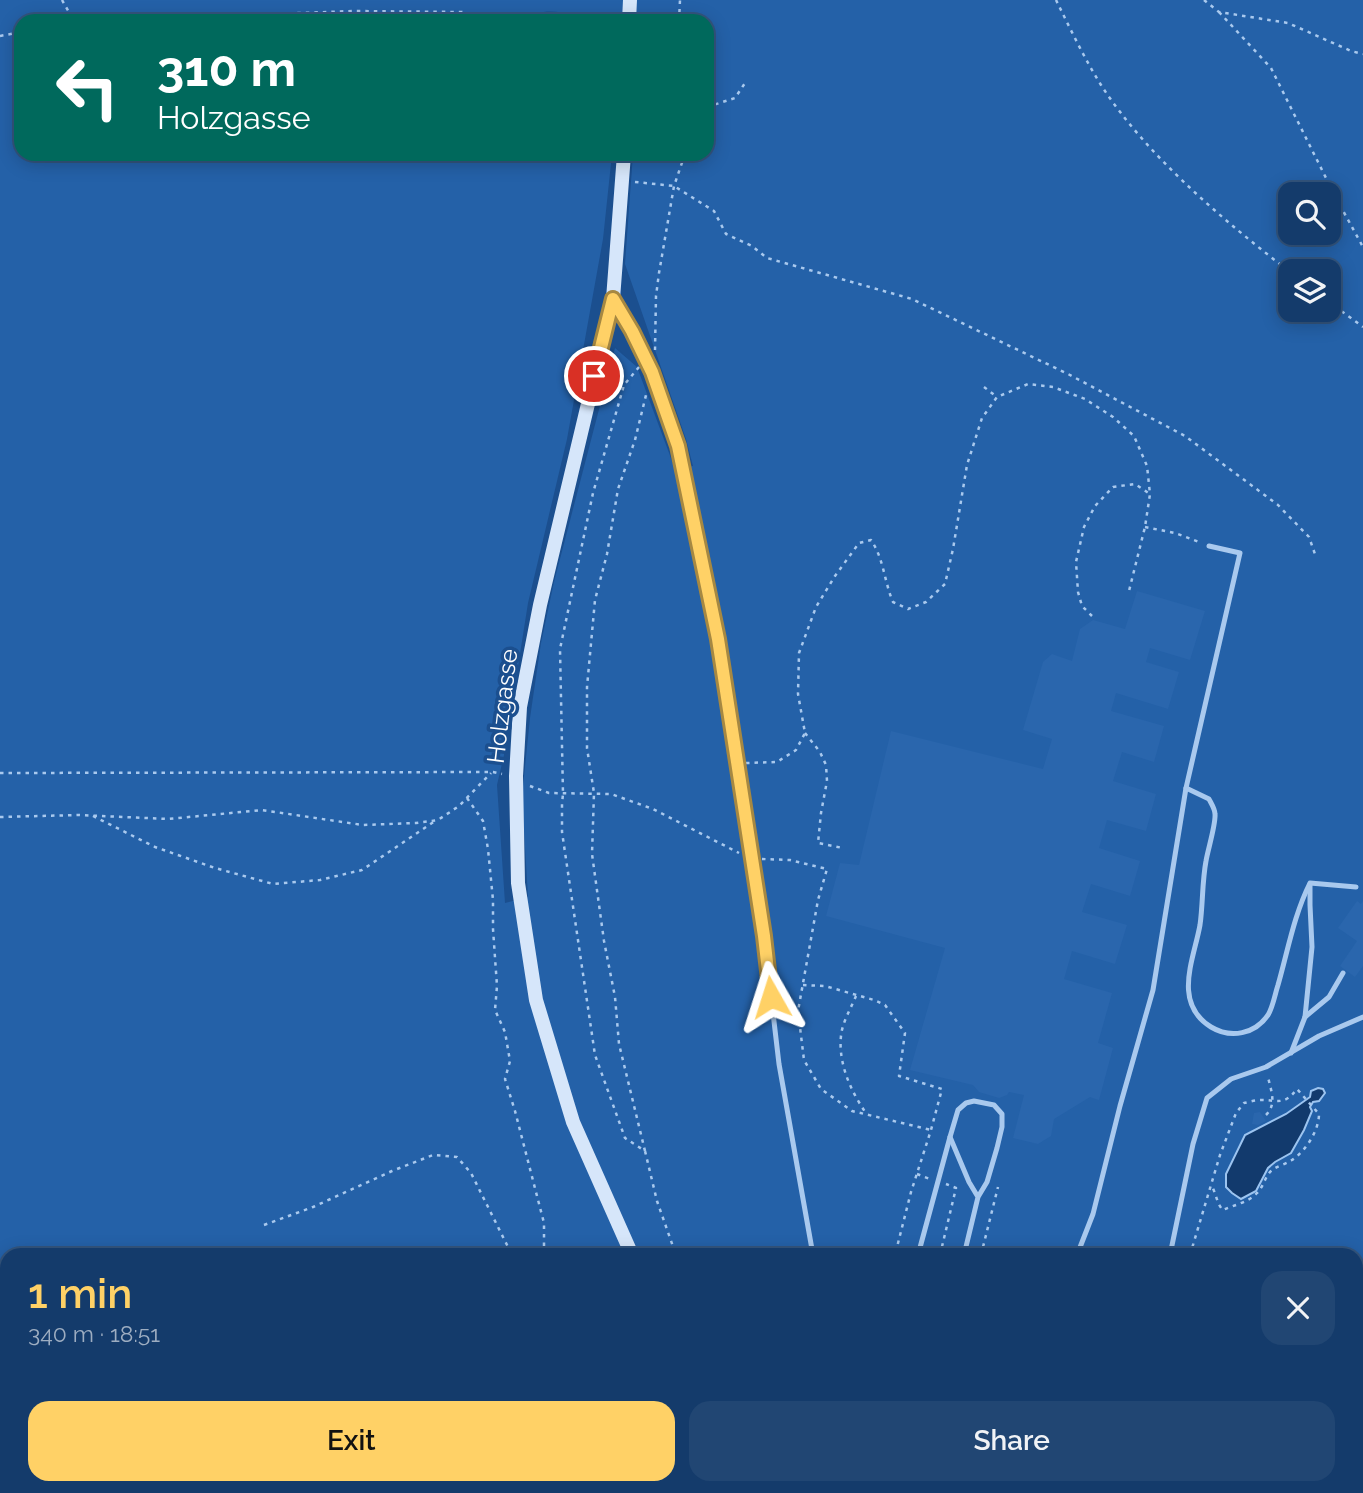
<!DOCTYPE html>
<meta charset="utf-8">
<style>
:root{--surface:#143b6b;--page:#214673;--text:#f1f3f6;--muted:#9dadc1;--line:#33557e;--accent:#ffd166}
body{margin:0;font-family:Raleway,sans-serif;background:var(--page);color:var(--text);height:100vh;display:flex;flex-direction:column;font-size:26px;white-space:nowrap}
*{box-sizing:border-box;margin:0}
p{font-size:23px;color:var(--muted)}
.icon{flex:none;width:38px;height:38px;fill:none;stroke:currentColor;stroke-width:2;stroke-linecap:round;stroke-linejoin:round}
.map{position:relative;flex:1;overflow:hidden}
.side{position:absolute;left:0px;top:1248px;width:1363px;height:247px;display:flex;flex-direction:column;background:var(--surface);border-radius:21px 21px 0 0;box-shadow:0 4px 18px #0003,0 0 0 2px var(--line)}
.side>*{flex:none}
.top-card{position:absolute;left:14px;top:14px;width:700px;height:147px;border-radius:21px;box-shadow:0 4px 18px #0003,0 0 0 2px var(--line);background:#00695c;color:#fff;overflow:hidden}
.buttons{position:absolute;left:1278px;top:182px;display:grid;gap:14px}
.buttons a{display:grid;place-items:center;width:63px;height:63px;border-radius:14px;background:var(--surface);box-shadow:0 4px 18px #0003,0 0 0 2px var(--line);font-size:35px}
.pin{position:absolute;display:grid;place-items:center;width:60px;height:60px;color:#fff;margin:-30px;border:4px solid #fff;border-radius:50%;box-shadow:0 2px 7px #0007}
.me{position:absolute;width:77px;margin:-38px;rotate:354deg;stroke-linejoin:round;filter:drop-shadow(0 0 5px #0008)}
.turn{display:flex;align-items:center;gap:24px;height:147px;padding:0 28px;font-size:32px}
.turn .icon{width:91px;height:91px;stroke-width:2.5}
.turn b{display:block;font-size:49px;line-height:60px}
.round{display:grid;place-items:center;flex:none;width:74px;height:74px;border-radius:21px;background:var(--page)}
.head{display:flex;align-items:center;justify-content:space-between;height:119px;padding:0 28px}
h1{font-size:42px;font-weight:600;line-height:52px;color:var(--accent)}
.button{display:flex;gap:14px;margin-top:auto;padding:14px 28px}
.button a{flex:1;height:80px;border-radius:21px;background:var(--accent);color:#111;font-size:28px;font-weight:600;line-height:80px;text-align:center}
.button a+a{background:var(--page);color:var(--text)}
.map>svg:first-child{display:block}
.green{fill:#2461a8;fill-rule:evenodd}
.water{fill:#123a6d;stroke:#9cc4f0;stroke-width:2}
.building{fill:#2a66ad}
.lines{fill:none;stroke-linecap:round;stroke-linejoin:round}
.path{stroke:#a9c9ee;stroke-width:2.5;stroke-dasharray:3.5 5;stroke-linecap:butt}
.lane{stroke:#a9c9ee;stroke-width:5}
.secondary{stroke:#d6e6fa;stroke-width:14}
.route-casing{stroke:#a68842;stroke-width:18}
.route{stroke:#ffd166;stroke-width:12}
.labels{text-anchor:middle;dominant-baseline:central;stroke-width:7;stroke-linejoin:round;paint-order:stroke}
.street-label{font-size:24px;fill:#fff;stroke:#1b4f8f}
</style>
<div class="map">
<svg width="1363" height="1493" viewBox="0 0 1363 1493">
<rect width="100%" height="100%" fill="#1b4f8f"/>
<path class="green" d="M0,0H1363V1493H0ZM636,9V21H707V154H633L625,264L686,439L693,466L675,469L637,367L615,348L554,582L541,643L530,718L522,796L528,897L505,903L497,785L504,755L528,603L567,439L603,239L612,154H21V21H292V16L476,17L481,21H525C546,1 575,18 599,21C606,22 614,21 621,21L623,11ZM1290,194H1328V233H1290ZM1290,271H1328V310H1290ZM1311,1097L1313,1102L1310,1107L1311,1111L1304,1130L1291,1153L1275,1162L1268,1168L1226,1174L1245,1135L1286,1114ZM7,1255H1356V1488H7Z"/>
<path class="water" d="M1318,1088L1323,1089L1325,1093L1319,1101L1313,1102L1310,1107L1312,1111L1304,1130L1291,1153L1275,1162L1268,1168L1256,1191L1241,1199L1232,1193L1226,1187V1174L1245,1135L1286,1114L1310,1097L1311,1091Z"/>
<g class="building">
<path d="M1137,591L1205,611L1190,660L1150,648L1146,662L1179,672L1168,709L1116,693L1111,711L1164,726L1154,762L1122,752L1113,781L1156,794L1146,831L1107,820L1099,848L1140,861L1130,896L1091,884L1082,912L1127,925L1115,964L1072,951L1064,979L1112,993L1098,1043L1113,1048L1099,1100L1090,1097L1054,1119L1051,1136L1038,1144L1013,1138L1024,1095L1009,1092L1007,1095L999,1098L979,1092L973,1085L910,1070L945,948L826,916L840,863L859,865L891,731L1043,769L1052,739L1023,730L1043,662L1052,654L1072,661L1080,629L1093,620L1125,629Z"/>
<path d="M1357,901L1361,904L1363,901V966L1355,977L1340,966L1357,941L1338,928Z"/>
<path d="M1260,1112L1266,1121L1258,1125L1252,1124L1254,1113Z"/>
</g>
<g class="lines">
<g class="path">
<path d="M62,0L74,21"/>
<path d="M1056,0C1070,28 1084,58 1101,85C1146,155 1224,221 1290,272"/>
<path d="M1204,0L1219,12L1288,23L1351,51L1363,54"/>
<path d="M1219,12L1271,68L1336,198L1363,247"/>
<path d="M85,21L353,11L462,12L480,16L486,21"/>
<path d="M679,21L680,0"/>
<path d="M0,36L21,32"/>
<path d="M707,107L735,98L745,83"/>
<path d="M635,182L674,186L714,211L726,234L752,246L767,258L912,299L1068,374L1185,436L1278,505L1309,537L1316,557"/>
<path d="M1328,301L1363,327"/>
<path d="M655,350L656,296L659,273L674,186L685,154"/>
<path d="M639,367L624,385L593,493L560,649L563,794L562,804V832L595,1055L625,1138L645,1151L657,1201L676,1255"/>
<path d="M984,387L997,397"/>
<path d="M1145,527L1175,533L1199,542"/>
<path d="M1092,616L1082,606L1078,592L1076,562L1084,527L1095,506L1113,487L1135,484L1150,494"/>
<path d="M805,733L820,752L826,765L827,781L821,813L818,843L843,848"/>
<path d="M746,763L777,762L796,750L805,733L798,694L799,653L816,607L835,576L859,543L871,540C884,559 884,581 893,602L908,609L926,602L945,584L953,549L967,465L982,418L997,397L1028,384L1053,387L1085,399L1113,417L1134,436L1147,466L1150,494L1145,527L1129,591"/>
<path d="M0,773L493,772L502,774"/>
<path d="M530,786L549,793L611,794L653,809L739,853"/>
<path d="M467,798L483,821L488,849L493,900V929L497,986L495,1010L505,1032L510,1061L505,1079L515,1111L544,1223V1255"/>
<path d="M93,816L155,847L215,868L273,884L320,880L362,870L435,821"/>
<path d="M0,817L79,815L168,819L262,810L363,825L416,823L438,820L459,806L491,773"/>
<path d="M762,859L790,860L827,869L818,900L798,1011L804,1060L821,1089L852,1111L931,1130"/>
<path d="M803,985L825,986L874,1000L885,1005L905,1033L899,1076L942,1089L931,1130L911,1192L895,1255"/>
<path d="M856,996C851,1008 842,1023 841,1036C838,1063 851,1092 866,1113"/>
<path d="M784,1013L798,1011"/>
<path d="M1266,1115C1277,1104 1271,1091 1268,1077"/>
<path d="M645,1151L619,1044L615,997L604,941L592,854L594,793L587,748V687L595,600L607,554L618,489L635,440L647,391"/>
<path d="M917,1174L930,1179"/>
<path d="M264,1225L313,1207L392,1171L433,1155L457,1157L471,1173L512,1255"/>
<path d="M940,1255L956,1188L946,1184"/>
<path d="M981,1255L998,1187"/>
<path d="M1190,1255L1220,1155L1236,1113L1244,1103C1249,1102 1255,1100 1261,1100C1278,1100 1284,1106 1297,1089L1319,1114C1319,1130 1306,1151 1292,1160C1286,1164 1278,1166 1272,1170C1265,1176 1264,1186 1257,1193C1249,1202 1234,1205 1223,1210C1217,1205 1216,1192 1211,1185"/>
<path d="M567,1488V1493"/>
<path d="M750,1488L751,1493"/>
<path d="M847,1488L848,1493"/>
<path d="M1004,1488L1006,1493"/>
<path d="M1179,1488V1493"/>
<path d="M687,1490L688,1493"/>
</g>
<g class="lane">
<path d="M615,303L632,331L652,372L678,446L718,639L764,936L779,1064L813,1255"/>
<path d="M1186,788L1209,799C1211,803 1215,809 1215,814C1216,824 1208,849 1206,861C1202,882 1203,904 1200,925C1194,959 1172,1003 1211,1027C1231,1039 1255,1034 1268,1015C1273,1007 1275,994 1278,985C1288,950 1294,915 1310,883L1356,887"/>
<path d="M1305,1017L1329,997L1343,973"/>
<path d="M1291,1053L1305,1017L1312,947L1310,905V884"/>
<path d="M918,1255L950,1137"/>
<path d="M964,1255L978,1197L987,1182L997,1148L1002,1127V1114L994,1105L974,1101L966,1103L958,1110L950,1137L969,1182L978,1197"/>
<path d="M1077,1255L1093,1214L1120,1106L1153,990L1186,788L1240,553L1209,546"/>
<path d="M1170,1255L1193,1144L1207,1098L1231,1079L1266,1067L1319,1036L1363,1017"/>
<path d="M925,1488L926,1493"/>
<path d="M962,1493L963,1488"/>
<path d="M1154,1493V1488"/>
</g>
<g class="secondary">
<path d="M629,21L630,0"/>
<path d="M624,154L613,299L540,605L520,707L516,776L518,883L536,1000L573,1122L632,1255"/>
<path d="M713,1488L714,1493"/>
</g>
</g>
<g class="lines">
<g class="route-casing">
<path id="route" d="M594,376L613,299L632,331L652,372L678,446L718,639L764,936L771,997"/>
</g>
<use href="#route" class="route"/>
</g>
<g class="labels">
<g class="street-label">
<text transform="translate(502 706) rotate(-83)">Holzgasse</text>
</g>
</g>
</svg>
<div class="buttons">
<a><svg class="icon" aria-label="search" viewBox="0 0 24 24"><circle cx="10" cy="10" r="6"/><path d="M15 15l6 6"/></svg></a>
<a><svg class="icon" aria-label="layers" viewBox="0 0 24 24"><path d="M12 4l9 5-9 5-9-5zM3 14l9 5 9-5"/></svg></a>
</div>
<div class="pin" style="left:594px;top:376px;background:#d93025"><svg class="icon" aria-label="arrive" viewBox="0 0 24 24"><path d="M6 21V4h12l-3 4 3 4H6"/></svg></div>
<svg class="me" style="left:771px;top:997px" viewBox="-20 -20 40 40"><path d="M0-17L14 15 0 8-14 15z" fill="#ffd166" stroke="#fff" stroke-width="4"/></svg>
<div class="top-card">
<div class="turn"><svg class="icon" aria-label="left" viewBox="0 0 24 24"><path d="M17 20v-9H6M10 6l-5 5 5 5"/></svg><div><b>310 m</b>Holzgasse</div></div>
</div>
<section class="side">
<div class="head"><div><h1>1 min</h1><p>340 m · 18:51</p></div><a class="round"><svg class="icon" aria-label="close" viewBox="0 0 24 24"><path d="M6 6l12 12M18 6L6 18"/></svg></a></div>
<div class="button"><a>Exit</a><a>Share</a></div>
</section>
</div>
